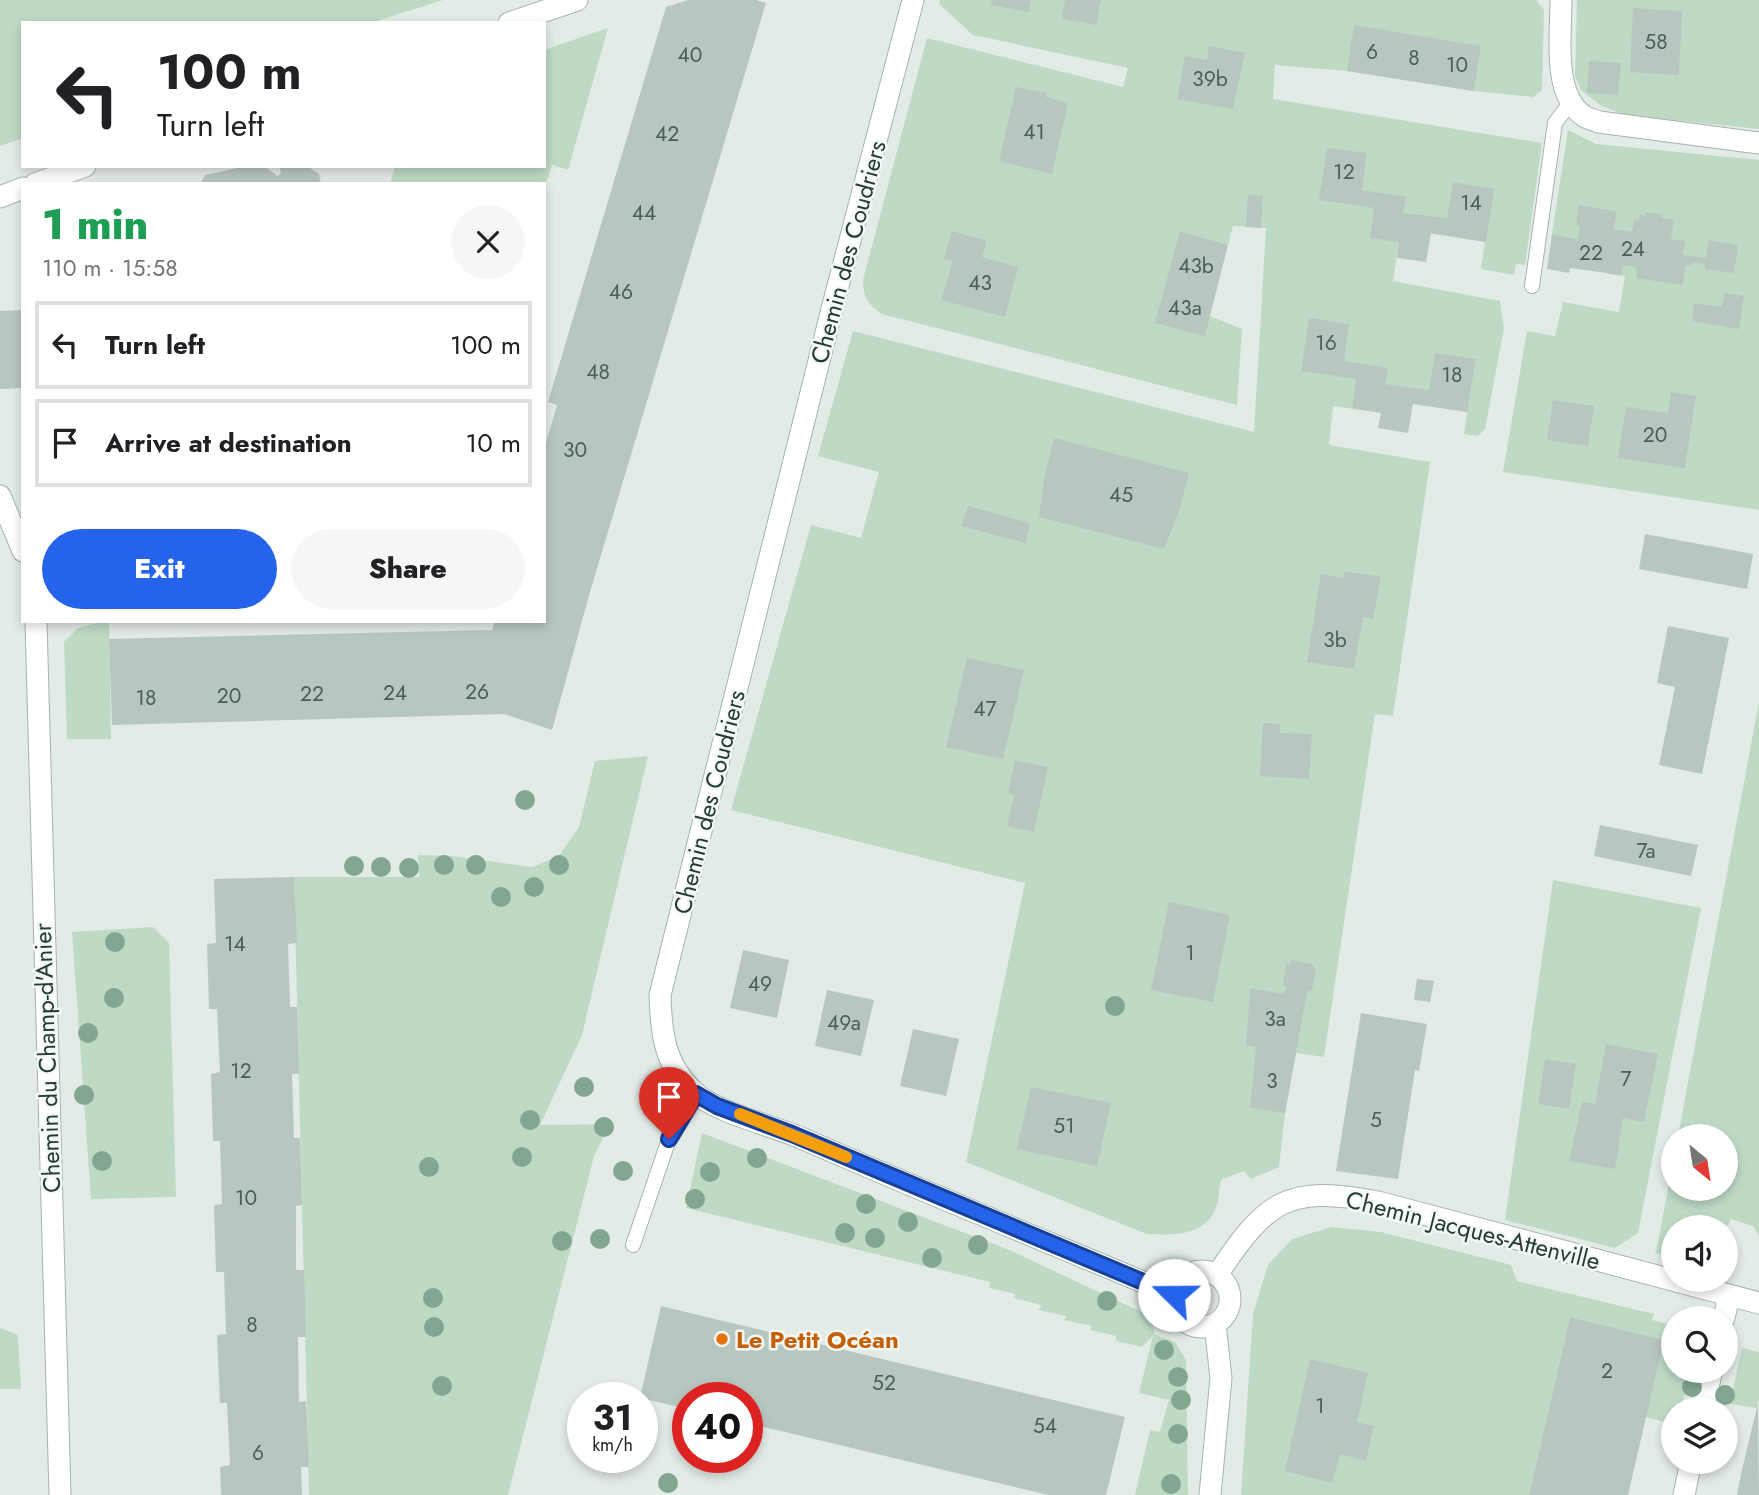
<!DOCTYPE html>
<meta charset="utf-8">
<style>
:root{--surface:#fff;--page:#f6f6f6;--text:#202124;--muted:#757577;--line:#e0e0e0;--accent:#2563eb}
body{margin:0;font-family:Jost,sans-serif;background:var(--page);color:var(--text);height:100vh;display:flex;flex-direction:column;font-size:26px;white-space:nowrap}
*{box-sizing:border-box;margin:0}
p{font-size:23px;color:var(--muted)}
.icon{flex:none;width:38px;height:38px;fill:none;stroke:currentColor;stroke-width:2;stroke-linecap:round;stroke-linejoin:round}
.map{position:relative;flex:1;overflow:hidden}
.drawer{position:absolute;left:21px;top:182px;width:525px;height:441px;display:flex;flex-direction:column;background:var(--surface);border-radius:0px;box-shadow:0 4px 10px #0003}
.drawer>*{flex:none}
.hud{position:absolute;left:21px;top:21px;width:525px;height:147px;border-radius:0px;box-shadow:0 4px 10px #0003;background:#fff;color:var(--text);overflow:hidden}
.needle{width:46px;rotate:150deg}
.tools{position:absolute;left:1661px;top:1124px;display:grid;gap:14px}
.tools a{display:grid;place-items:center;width:77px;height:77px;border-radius:50%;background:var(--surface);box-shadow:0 4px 10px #0003;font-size:35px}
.speed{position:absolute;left:567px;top:1382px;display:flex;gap:14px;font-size:35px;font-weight:700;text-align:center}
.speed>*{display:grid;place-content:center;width:91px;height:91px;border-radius:50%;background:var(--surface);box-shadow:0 4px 10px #0003;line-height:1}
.speed small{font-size:18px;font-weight:400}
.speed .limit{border:10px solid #d22;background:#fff;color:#111}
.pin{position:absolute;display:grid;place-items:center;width:60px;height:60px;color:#fff;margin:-72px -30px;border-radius:50% 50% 50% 0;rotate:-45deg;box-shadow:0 0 7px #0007}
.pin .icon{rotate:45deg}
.me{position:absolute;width:77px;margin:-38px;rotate:292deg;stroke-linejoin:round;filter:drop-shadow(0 0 5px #0008)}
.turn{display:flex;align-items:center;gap:24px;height:147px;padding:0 21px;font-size:32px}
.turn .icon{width:91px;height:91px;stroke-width:2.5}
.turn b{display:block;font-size:49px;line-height:60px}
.round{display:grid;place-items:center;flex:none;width:74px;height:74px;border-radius:37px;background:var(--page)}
.overview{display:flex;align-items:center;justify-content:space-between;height:119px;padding:0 21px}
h1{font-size:42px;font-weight:800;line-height:52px;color:#1e9e55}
.primary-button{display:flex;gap:14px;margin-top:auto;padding:14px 21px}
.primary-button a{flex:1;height:80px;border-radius:42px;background:var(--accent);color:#fff;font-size:28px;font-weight:800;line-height:80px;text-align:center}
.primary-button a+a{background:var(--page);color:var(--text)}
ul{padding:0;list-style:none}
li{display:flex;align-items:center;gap:21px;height:88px;margin:0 14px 10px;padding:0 7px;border:4px solid var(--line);border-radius:0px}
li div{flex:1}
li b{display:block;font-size:26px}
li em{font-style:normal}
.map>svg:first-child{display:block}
.green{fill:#bedac5}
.building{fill:#b8c6c0}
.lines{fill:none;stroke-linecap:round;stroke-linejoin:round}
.lane-casing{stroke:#a6b3ae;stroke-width:16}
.street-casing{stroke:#a6b3ae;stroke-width:23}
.secondary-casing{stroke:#a2b6ae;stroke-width:23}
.lane{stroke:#fff;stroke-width:14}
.street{stroke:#fff;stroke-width:21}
.secondary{stroke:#fff;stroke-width:21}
.tree{fill:#82a690}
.route-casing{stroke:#184099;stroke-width:18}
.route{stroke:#2563eb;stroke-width:12}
.slow{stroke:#f59e0b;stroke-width:12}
.food-dot{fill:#e8710a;stroke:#f3f8f5;stroke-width:2.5}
.labels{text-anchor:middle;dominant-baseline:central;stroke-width:5;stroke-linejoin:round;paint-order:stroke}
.number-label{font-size:21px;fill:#495e57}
.street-label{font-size:24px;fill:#243b34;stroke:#f3f8f5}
.food-label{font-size:24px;font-weight:bold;fill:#c56008;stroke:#f3f8f5;text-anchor:start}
</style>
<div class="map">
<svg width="1759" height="1495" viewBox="0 0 1759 1495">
<rect width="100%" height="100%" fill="#e3ebe7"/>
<g class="green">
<path d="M0,0H443L370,23H23V138L0,146Z"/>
<path d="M940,0H1536L1544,10L1542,90L1533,97L1474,91L1347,71L1275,65L1273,99L1542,143L1525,265L1516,264L1514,275L1481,269L1485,242L1401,229L1393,281L1500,301L1504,328L1485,429L1478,436L1464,434L1467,412L1384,399L1381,413L1333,406L1329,445L1430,462L1393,716L1375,714L1324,1057L1296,1053L1285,1113L1279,1167L1251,1179L1244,1171L1221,1180C1219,1189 1219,1200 1216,1208C1205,1237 1171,1235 1147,1234L966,1162L1025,883L731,810L811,525L861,538L879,472L818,456L853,331L1254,432L1266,228L1233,226L1228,245L1180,232L1165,287L1210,316L1242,329L1237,405L882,314C868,305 863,297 863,280L927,38L1123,87L1128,68L973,35L939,4Z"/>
<path d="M1577,0H1759V129L1624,115L1600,105L1581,90L1575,76Z"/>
<path d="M608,28L568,170L552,165L544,190V184H390L395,166H544V50Z"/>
<path d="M1568,130L1596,144L1759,160V510L1503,472L1527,331L1555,336L1563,302L1619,312L1625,276L1607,274L1617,211L1598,208L1594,227L1578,239L1552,234Z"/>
<path d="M104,621H109L111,739H67L64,642L78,628Z"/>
<path d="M1759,702V1236L1753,1226L1731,1219L1726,1228L1673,1227V1258L1656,1253L1673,1162V1188H1726V1136H1678Z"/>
<path d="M648,756L582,1035L540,1125L610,1124L594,1156L508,1495H309L294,877H419L418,855L451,856L532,867L559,856L579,827L595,761Z"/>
<path d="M1553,880L1701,908L1638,1233L1615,1248L1505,1220Z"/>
<path d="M153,927L169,943L176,1197L91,1199L72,932Z"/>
<path d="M702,1133L1007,1249L1152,1317L1154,1334L1175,1342L1186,1360L1188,1495H1135L1150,1430L1160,1432L1169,1400L1139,1393L1153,1336L1142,1347L1116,1341V1336L1090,1330L1092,1326L1064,1320L1066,1316L1039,1310L1041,1305L1014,1298L1015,1294L989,1288L990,1282L686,1208Z"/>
<path d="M1331,1227L1381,1232L1511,1265L1517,1281L1654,1314L1652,1320L1673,1325V1370H1690L1681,1409H1673V1424L1645,1417L1664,1340L1570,1317L1529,1495H1241L1253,1314L1268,1265L1292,1239Z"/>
<path d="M0,1328L18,1335L21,1389H0Z"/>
<path d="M1742,1348L1759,1352V1399L1757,1408L1730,1404Z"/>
</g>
<g class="building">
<path d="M688,0H756L766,3L590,592L552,730L504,714L112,725L109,639L492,630L495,621H544V450L557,405L548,402L666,7Z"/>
<path d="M992,0H1031L1029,12L991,5Z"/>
<path d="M1065,0H1101L1096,25L1062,19Z"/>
<path d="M1633,8L1682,11L1679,75L1630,72Z"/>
<path d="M1354,25L1481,46L1474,91L1347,71Z"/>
<path d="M1209,46L1245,53L1233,109L1177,99L1185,56L1207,60Z"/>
<path d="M1589,61L1621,63L1618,95L1587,93Z"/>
<path d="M1016,87L1047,93L1046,97L1068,103L1052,174L999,161Z"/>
<path d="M1327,148L1367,153L1362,190L1406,197L1403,213L1447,218L1453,182L1494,189L1486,242L1431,233L1426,262L1397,258L1399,242L1370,238L1374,208L1319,200Z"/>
<path d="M247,166H264L278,176L281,173L279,166H312L311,169L319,174L321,184H200L205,175Z"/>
<path d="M1248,194L1263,196L1261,228L1246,227Z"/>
<path d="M1578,205L1617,211L1614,229L1632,232L1634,219L1639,220L1640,215L1645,216L1646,212L1661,214V218L1674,220L1671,239L1685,241L1683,255L1706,258L1709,240L1738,245L1734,273L1705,269V265L1692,262L1691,266H1685L1683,285L1636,278L1637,271L1635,267L1625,265L1622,268L1621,275L1570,268L1569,273L1547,269L1552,234L1578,239L1580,226L1576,225Z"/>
<path d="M952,231L987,241L982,257L1018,267L1005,317L941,300L953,261L944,259Z"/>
<path d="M1180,231L1228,245L1205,336L1155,323Z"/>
<path d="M1725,293L1744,296L1739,329L1692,321L1694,303L1722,307Z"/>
<path d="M23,310V388L0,389V311Z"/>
<path d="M1309,318L1349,324L1344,361L1388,368L1385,384L1429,390L1435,353L1476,359L1467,412L1413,404L1408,433L1378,428L1381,413L1352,408L1356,379L1301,371Z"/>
<path d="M1671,392L1696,396L1685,468L1618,458L1626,407L1668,413Z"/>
<path d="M1553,400L1594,406L1588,446L1547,440Z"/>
<path d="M1054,438L1189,473L1179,511L1164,549L1039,517L1044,479Z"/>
<path d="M968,506L1030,523L1026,543L961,526Z"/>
<path d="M1645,534L1753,554L1747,589L1639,569Z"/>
<path d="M1344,571L1381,577L1373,619L1363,617L1354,669L1307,662L1321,574L1343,578Z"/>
<path d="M1668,626L1729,638L1702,774L1659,765L1675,687L1657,683Z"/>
<path d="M967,658L1024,670L1003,759L946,747Z"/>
<path d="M1263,723L1280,724V733L1312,734L1309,779L1260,776Z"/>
<path d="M1015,760L1048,767L1034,832L1007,826L1014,795L1008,793Z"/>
<path d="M1600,825L1698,845L1691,876L1594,856Z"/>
<path d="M294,877L297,943L288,944L290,1007H297L299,1074H292L294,1138H300L302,1205L296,1206V1270H304L306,1337H298L299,1402L306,1401L309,1467H301L302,1495H221L220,1467L230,1465L227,1403H220L217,1335L226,1334L224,1272H216L214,1205L222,1204L220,1141H213L211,1074L220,1072L217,1009H209L207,944L216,943L214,879Z"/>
<path d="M1169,902L1230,915L1213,1002L1151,990Z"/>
<path d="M743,950L789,960L777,1018L730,1008Z"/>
<path d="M1292,960L1312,964L1316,969L1312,989L1307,992L1285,1113L1250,1108L1256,1047L1246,1045L1250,988L1283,994L1286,990L1287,988L1283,985L1286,964L1289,965Z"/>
<path d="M1417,979L1434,981L1430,1002L1414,1000Z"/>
<path d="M827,990L874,1000L861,1056L815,1046Z"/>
<path d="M1361,1013L1427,1024L1419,1071L1415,1070L1398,1179L1336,1171Z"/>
<path d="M913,1029L959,1039L946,1096L900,1086Z"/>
<path d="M1606,1044L1658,1054L1644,1122L1623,1118L1615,1169L1569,1161L1582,1102L1595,1104Z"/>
<path d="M1545,1059L1576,1064L1569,1109L1538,1104Z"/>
<path d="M1031,1087L1111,1103L1097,1166L1017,1149Z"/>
<path d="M661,1306L1125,1417L1106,1495H1048L747,1423V1398H688V1409L640,1398Z"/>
<path d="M1570,1317L1664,1340L1628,1495H1529Z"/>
<path d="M1310,1359L1368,1373L1357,1422L1374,1426L1366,1461L1340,1454L1332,1483L1285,1471Z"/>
<path d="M1758,1403L1759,1495H1737L1741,1474Z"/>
</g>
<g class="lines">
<g class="lane-casing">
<g id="lane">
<path d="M1532,286L1555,123L1571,102"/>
<path d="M633,1245L669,1139L696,1094"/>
</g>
</g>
<g class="street-casing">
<g id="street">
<path d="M1561,0C1561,34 1552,95 1584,116C1588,119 1595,120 1599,122L1759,143"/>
<path d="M509,23L577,0"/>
<path d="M35,184L85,166"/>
<path d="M0,197L23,188"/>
<path d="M0,496L23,551"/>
<path d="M36,621L60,1495"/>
<path d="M1217,1275C1266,1201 1287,1184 1378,1202L1759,1303"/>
<path d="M1724,1318L1729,1296"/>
<path d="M1703,1409L1712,1370"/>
<path d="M1684,1495L1691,1461"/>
</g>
</g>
<g class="secondary-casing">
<g id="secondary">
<path d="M913,0L832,309L660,995C661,1032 664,1065 694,1092C717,1113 771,1125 801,1138C925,1192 1050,1243 1174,1295"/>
<circle cx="1202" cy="1299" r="28"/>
<path d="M1210,1495L1221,1378L1215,1324"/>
</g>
</g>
<use href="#lane" class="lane"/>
<use href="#street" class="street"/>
<use href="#secondary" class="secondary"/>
</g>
<g class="tree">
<circle cx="525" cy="800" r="10"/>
<circle cx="444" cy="865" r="10"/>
<circle cx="476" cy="865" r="10"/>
<circle cx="559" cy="865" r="10"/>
<circle cx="354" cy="866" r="10"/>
<circle cx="381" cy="867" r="10"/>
<circle cx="409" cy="868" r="10"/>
<circle cx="534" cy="887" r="10"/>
<circle cx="501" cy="897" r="10"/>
<circle cx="115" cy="942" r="10"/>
<circle cx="114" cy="998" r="10"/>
<circle cx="1115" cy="1006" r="10"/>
<circle cx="88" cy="1033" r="10"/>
<circle cx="584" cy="1087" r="10"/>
<circle cx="84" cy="1095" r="10"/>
<circle cx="530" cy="1120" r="10"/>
<circle cx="604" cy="1127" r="10"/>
<circle cx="522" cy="1157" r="10"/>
<circle cx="757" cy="1158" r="10"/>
<circle cx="102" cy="1161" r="10"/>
<circle cx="429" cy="1167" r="10"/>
<circle cx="623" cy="1171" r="10"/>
<circle cx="710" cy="1172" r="10"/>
<circle cx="695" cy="1199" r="10"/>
<circle cx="866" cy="1204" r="10"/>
<circle cx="908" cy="1222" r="10"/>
<circle cx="845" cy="1233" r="10"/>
<circle cx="875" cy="1238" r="10"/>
<circle cx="600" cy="1239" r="10"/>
<circle cx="562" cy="1241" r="10"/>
<circle cx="978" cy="1245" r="10"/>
<circle cx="932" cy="1258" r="10"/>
<circle cx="433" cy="1298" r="10"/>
<circle cx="1107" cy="1301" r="10"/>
<circle cx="434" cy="1327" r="10"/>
<circle cx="1164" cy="1350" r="10"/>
<circle cx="1178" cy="1377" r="10"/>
<circle cx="442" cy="1386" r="10"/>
<circle cx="1692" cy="1387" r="10"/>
<circle cx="1725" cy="1395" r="10"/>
<circle cx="1181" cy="1400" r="10"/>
<circle cx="1178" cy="1434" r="10"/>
<circle cx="668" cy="1483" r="10"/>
<circle cx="1171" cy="1484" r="10"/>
</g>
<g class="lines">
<g class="route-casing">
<path id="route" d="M669,1139L696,1094L717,1106L792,1134L1174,1295"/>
</g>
<use href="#route" class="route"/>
<path class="slow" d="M740,1114L846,1157"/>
</g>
<circle class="food-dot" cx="722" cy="1339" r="7"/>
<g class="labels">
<g class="number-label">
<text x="1656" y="42">58</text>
<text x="1372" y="52">6</text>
<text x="690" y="55">40</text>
<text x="1414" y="58">8</text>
<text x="1457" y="65">10</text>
<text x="1210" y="79">39b</text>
<text x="1034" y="132">41</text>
<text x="667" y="134">42</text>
<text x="1344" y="172">12</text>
<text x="1471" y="203">14</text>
<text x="644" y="213">44</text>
<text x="1633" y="249">24</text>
<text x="1591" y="253">22</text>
<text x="1196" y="266">43b</text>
<text x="980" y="283">43</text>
<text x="621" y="292">46</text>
<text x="1185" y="308">43a</text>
<text x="1326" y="343">16</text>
<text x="598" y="372">48</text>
<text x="1452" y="375">18</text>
<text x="1655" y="435">20</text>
<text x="575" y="450">30</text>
<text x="1121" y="495">45</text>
<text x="1335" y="640">3b</text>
<text x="477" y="692">26</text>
<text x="395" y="693">24</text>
<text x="312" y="694">22</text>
<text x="229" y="696">20</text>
<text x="146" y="698">18</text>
<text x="985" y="709">47</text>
<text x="1646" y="851">7a</text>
<text x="235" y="944">14</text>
<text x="1190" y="953">1</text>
<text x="760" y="984">49</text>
<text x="1275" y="1019">3a</text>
<text x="844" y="1023">49a</text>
<text x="241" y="1071">12</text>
<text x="1626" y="1079">7</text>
<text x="1272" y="1081">3</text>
<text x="1376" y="1120">5</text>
<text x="1064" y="1126">51</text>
<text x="246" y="1198">10</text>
<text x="252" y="1325">8</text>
<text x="1607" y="1371">2</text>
<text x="884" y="1383">52</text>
<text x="1320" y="1406">1</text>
<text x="1045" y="1426">54</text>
<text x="258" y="1453">6</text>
</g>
<g class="street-label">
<text transform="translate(848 252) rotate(-75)">Chemin des Coudriers</text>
<text transform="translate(709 802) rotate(-76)">Chemin des Coudriers</text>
<text transform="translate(47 1058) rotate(-92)">Chemin du Champ-d'Anier</text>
<text transform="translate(1473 1230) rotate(14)">Chemin Jacques-Attenville</text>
</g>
<g class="food-label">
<text x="736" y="1339">Le Petit Océan</text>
</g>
</g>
</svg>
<div class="tools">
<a><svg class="needle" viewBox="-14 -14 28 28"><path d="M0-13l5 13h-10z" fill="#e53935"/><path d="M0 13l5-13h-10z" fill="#757577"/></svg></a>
<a><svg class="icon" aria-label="sound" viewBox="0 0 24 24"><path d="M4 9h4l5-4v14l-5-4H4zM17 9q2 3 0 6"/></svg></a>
<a><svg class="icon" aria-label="search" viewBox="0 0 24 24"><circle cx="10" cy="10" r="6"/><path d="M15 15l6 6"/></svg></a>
<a><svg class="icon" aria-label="layers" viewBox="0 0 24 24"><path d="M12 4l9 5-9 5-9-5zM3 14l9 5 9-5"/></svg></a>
</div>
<div class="speed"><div>31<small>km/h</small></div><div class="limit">40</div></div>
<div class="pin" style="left:669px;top:1139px;background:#d93025"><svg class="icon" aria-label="arrive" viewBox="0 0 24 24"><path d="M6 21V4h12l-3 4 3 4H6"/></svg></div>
<svg class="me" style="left:1174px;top:1295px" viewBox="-20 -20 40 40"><circle r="19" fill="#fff"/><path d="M0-13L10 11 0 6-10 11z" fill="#2563eb"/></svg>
<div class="hud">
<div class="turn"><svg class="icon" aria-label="left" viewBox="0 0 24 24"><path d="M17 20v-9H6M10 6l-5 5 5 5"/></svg><div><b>100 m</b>Turn left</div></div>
</div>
<section class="drawer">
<div class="overview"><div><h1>1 min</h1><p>110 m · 15:58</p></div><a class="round"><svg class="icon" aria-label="close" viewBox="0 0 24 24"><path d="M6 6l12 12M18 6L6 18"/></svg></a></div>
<ul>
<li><svg class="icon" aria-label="left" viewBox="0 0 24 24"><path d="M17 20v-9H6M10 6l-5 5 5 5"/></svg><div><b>Turn left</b></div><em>100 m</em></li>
<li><svg class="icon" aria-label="arrive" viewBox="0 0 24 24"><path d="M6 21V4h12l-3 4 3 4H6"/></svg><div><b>Arrive at destination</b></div><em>10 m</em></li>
</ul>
<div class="primary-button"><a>Exit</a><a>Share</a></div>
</section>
</div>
